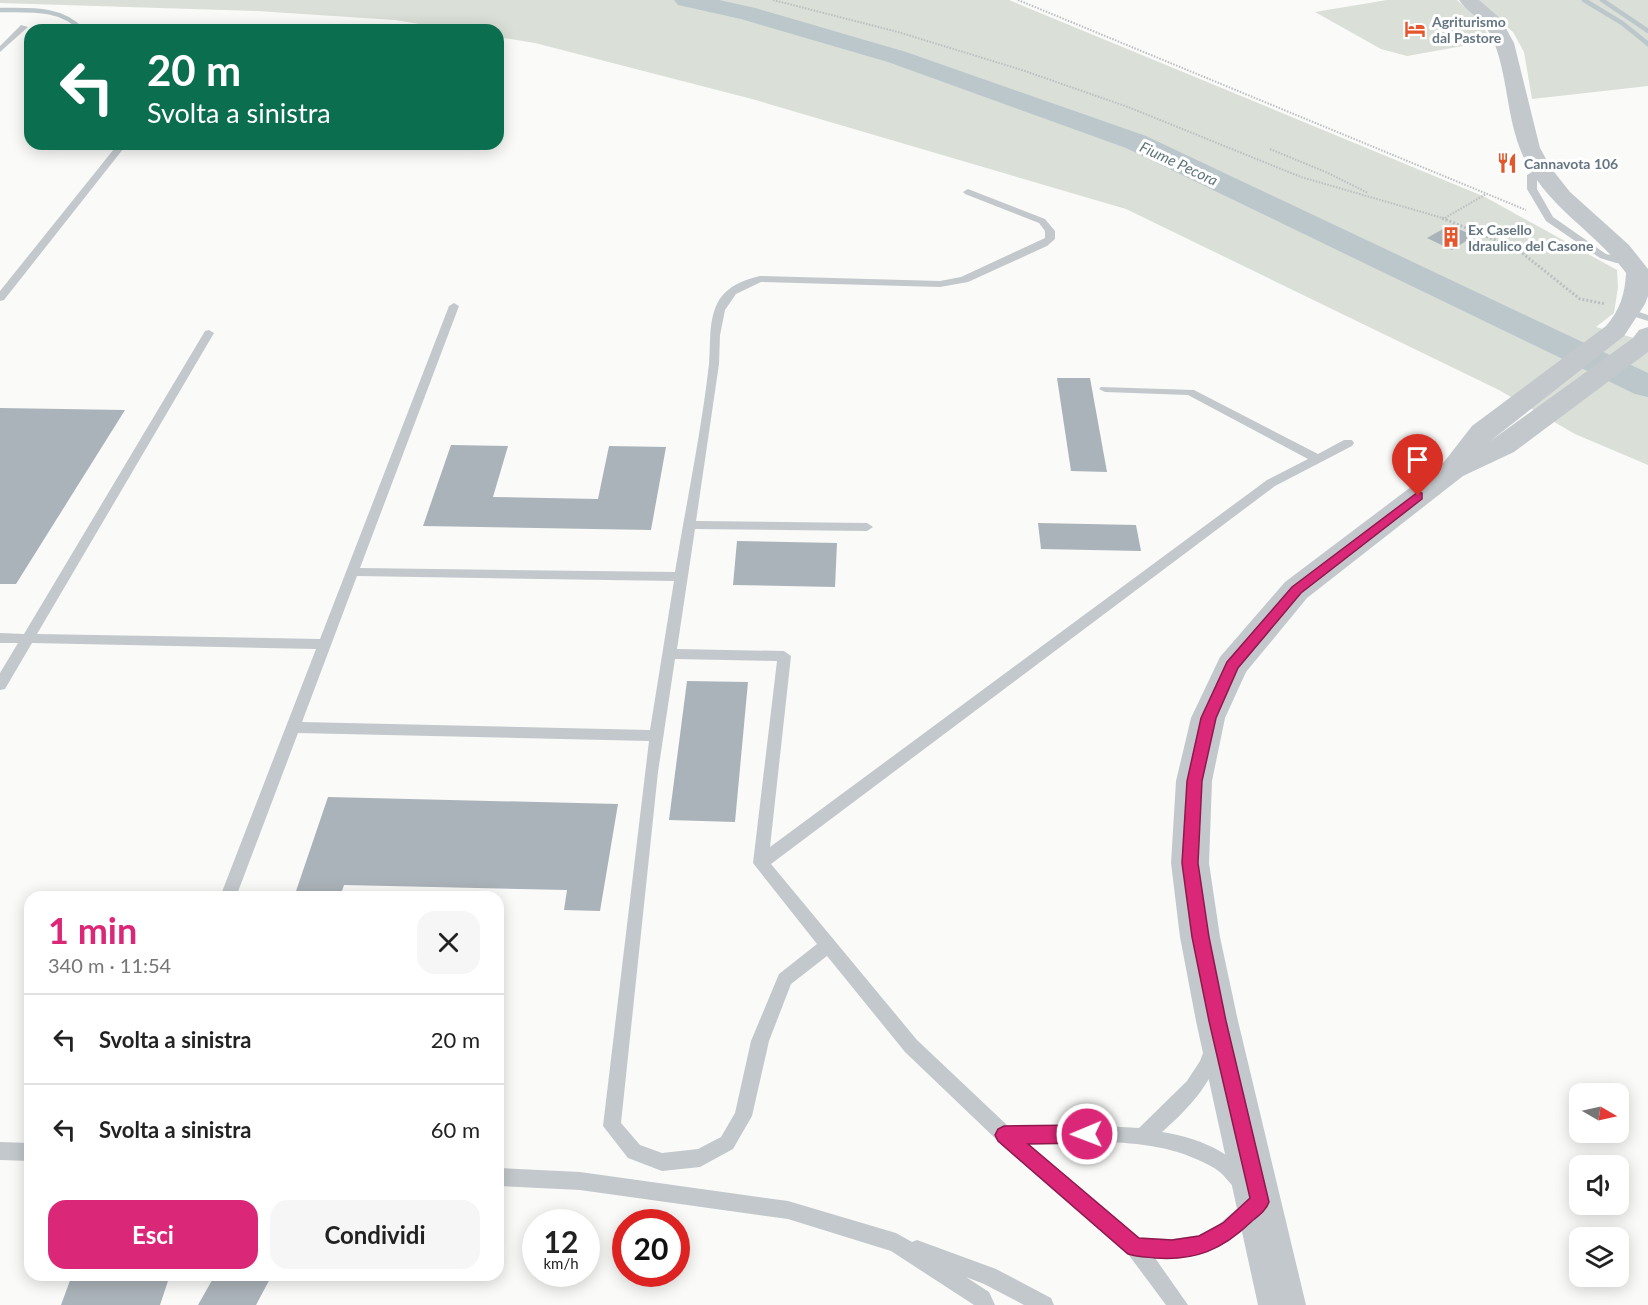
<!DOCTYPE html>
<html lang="it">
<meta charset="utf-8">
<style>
:root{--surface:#fff;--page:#f6f6f6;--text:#222;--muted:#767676;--line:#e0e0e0;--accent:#db2777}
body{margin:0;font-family:Lato,sans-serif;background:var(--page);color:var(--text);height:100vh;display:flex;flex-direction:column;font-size:22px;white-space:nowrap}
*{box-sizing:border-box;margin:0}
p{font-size:20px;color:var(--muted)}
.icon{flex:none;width:33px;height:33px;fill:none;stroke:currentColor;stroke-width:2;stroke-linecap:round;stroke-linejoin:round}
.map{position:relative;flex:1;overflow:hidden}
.drawer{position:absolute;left:24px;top:891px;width:480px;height:390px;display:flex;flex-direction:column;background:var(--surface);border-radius:18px;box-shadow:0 3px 15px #0003}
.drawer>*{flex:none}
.guide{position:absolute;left:24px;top:24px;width:480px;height:126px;border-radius:18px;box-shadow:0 3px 15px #0003;background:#0b6e4f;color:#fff;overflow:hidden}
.needle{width:39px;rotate:99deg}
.controls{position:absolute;left:1569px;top:1083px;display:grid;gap:12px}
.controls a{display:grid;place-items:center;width:60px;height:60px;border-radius:12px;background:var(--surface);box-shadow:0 3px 15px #0003;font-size:30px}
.speed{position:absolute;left:522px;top:1209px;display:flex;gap:12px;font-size:30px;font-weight:700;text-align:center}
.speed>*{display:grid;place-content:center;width:78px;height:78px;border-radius:50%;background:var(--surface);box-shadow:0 3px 15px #0003;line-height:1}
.speed small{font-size:15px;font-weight:400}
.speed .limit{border:9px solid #d22;background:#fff;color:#111}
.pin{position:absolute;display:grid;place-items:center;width:51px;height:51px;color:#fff;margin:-62px -26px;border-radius:50% 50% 50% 0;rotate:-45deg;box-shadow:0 0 6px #0007}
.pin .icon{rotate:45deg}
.me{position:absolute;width:66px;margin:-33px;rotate:269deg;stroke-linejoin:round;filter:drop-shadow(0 0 4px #0008)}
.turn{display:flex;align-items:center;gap:21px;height:126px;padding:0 24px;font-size:27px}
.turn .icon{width:78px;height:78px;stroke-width:2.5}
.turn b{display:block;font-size:42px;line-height:51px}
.round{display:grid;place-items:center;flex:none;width:63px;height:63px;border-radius:18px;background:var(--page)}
.overview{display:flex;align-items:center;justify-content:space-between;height:102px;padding:0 24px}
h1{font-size:36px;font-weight:700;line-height:45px;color:var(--accent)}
.action{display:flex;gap:12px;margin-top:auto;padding:12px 24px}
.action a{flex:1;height:69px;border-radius:18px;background:var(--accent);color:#fff;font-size:24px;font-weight:700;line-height:69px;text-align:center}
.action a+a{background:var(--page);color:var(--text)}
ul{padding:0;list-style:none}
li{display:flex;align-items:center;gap:18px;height:90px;padding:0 24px;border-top:2px solid var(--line)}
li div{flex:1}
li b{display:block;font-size:22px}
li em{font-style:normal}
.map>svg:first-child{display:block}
.green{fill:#dadfd7}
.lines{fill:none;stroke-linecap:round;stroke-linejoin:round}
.stream{stroke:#bbc7cb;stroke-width:4.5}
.river{fill:#bbc7cb;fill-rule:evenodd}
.building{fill:#aab3b9}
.path-far1{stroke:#bbbfc2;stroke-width:2;stroke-dasharray:1.5 1.5;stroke-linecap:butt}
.path{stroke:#bbbfc2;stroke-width:3;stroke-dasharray:2 2;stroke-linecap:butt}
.service{fill:#c3c8cc;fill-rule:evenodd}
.tertiary{fill:#c3c8cc;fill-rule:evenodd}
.route{fill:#db2777;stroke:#8e194d;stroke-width:1.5}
.labels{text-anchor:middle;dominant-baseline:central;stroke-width:6;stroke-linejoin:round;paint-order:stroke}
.far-poi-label{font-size:14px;font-weight:bold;fill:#657683;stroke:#fff;text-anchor:start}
.far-water-label{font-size:15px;font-style:italic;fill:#60757c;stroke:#fff}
</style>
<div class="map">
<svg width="1648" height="1305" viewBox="0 0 1648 1305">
<rect width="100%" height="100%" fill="#fafaf8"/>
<g class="green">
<path d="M0,0H1009L1485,197L1617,270L1618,287L1614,313L1596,327L1648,342V465L1575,434L1499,390L1126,209L752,99L535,43L498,37V30H456L395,20L257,11L0,3Z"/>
<path d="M1387,0H1457L1482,24L1491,41L1407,56L1381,49L1315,12Z"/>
<path d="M1477,0H1648V86L1532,99L1524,52L1513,32Z"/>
</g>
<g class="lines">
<g class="stream">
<path d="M1584,0L1622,23L1648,44"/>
<path d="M1602,0L1648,31"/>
<path d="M0,10C29,10 61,7 82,30"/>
</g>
<path class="river" d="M674,0H719L755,8L906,52L1146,136L1648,373V397L1635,394L1126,148L888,62L741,19L678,5Z"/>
</g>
<g class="building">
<path d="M1450,225L1474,236L1452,250L1427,238Z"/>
<path d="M1057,378H1090L1107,472L1071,471Z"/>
<path d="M0,408L125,410L16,584H0Z"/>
<path d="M451,445L508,446L493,497L598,499L609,446L666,447L651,530L423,526Z"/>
<path d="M1038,523L1136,525L1141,551L1041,549Z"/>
<path d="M737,541L837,543L835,587L733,585Z"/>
<path d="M687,681L748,682L735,822L669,820Z"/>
<path d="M328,797L618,804L600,911L564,910L567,890L344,885L340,897H294Z"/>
<path d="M72,1275H170L160,1305H61Z"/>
<path d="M215,1275H272L256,1305H198Z"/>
</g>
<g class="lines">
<g class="path-far1">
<path d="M773,0L898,32L1022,70L1128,107L1301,177L1446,219"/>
<path d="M1018,0L1526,210"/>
<path d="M1270,149L1328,173L1368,193"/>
<path d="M1445,218L1486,194"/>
</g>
<path class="path" d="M1442,218L1517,249L1580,299L1606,304"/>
<g class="service">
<path d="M21,25L28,27L0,52V46Z"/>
<path d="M118,144H127L4,300L0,301V291Z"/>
<path d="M1541,167L1545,170L1537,176V189L1553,217L1606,254L1633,259V263H1616L1600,258L1546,221L1527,189V175Z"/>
<path d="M968,189L1045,219L1055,231V239L1047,246L968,282L940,287L761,282L736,294L725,310L720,335L719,364L696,521L867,523L873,527L867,531L695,529L677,649L784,651L791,656L770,847L1267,480L1308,459L1188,395L1105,392L1099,389L1101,387L1194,390L1318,454L1344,440H1352L1354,443L1352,446L1275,486L771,864L917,1040L1008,1126L1087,1125L1139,1128L1187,1081L1200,1061L1206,1045L1212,1043L1218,1045L1221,1051C1211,1085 1188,1109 1162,1132C1193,1137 1237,1151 1250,1182L1248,1189L1241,1191C1232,1187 1228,1180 1221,1173C1214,1167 1205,1163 1196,1159C1147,1137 1081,1142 1027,1143L1139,1238L1172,1239L1200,1235L1218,1225L1246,1201L1253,1199L1260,1201L1262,1208L1260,1215C1225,1245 1202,1258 1155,1258L1188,1305H1166L1128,1254L998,1141L905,1052L827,956L791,984L769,1041L752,1116L733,1149L700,1167L662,1171L628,1158L603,1126L649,741L298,733L236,897H220L316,649L32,643L5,689L0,690V673L18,643H0V633L24,634L205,331L209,330L214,333L37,634L320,639L449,306L454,303L459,306L360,568L675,572C686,504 701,434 709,364C711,343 708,321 718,302C727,286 744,280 760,276L940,281L961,277L1045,238V231L1039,223L965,194L963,192ZM357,576L674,581L650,730L302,722ZM675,659L777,661L753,863L817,944L779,974L751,1041L735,1113L721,1137L698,1149L662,1153L640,1145L621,1123L658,772Z"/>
<path d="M1630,309L1648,315V321L1626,314L1625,312Z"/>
<path d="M0,1142L30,1143V1161L0,1160Z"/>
<path d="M498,1168L580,1172L788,1201L896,1233L912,1242L917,1240L996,1269L1051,1298L1054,1305H1024L984,1284L966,1277L989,1292L995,1305H974L891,1251L788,1219L580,1190L498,1186Z"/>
</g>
<path class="tertiary" d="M1459,0H1479L1501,19L1514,43L1540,148L1551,168L1570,192L1629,245L1648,269V296L1645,304L1624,336L1489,442L1633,338L1639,330L1648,327V352L1514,452L1463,476L1307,598L1246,672L1225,718L1212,781L1209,863L1220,937L1238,1021L1306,1305H1258L1196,1021L1180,937L1171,863L1176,781L1191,718L1220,657L1285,582L1444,462L1472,426L1606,326C1620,310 1625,294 1626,273C1598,235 1554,211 1530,169C1506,130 1510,83 1494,42C1486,21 1470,16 1459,0Z"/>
</g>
<path class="route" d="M1418,492L1422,493V499L1301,593L1238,668L1216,718L1202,781L1198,863L1209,937L1226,1021L1269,1202C1266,1211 1258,1216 1251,1222C1222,1250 1195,1261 1155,1258C1146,1257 1137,1257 1128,1254L998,1141L995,1135L998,1129L1004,1126L1087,1125L1094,1128L1096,1134L1094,1140L1087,1143L1028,1144L1139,1238L1172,1240L1199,1236L1223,1223L1250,1198L1209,1021L1192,937L1182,863L1187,781L1201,718L1227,662L1292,587Z"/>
<defs>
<g id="hotel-bare" transform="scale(1.62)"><path d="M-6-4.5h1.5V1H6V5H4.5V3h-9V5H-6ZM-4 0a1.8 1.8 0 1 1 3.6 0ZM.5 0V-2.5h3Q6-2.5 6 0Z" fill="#e4572e" stroke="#fff" stroke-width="2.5" paint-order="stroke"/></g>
<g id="restaurant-bare" transform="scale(1.62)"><path d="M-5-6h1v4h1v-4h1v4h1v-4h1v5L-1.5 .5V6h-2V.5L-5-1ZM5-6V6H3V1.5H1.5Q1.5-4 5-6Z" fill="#e4572e" stroke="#fff" stroke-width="2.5" paint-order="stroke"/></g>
<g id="building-bare" transform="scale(1.62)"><path d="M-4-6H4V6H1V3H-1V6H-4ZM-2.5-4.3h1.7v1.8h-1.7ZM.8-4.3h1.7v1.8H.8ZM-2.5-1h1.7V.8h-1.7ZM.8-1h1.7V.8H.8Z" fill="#e4572e" stroke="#fff" stroke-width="2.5" paint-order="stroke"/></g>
</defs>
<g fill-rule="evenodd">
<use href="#hotel-bare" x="1415" y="29"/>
<use href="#restaurant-bare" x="1507" y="163"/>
<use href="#building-bare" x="1451" y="237"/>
</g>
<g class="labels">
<g class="far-poi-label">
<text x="1432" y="21">Agriturismo<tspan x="1432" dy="16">dal Pastore</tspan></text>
<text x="1524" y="163">Cannavota 106</text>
<text x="1468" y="229">Ex Casello<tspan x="1468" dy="16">Idraulico del Casone</tspan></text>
</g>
<g class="far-water-label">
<text transform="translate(1179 163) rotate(25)">Fiume Pecora</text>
</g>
</g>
</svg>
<div class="controls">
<a><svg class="needle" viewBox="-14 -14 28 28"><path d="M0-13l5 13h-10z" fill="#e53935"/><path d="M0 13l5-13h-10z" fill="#767676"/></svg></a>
<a><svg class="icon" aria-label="sound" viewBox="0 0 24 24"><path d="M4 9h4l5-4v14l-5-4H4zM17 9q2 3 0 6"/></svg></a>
<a><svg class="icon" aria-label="layers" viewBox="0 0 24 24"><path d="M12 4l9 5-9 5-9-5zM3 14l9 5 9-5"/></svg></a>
</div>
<div class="speed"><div>12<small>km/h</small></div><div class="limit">20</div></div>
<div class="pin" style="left:1418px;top:496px;background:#d93025"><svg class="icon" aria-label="arrive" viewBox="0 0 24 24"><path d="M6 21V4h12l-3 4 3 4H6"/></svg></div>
<svg class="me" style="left:1087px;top:1134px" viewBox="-20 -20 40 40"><circle r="17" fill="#db2777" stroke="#fff" stroke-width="3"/><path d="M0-11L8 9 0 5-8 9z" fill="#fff"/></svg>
<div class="guide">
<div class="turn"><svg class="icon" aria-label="left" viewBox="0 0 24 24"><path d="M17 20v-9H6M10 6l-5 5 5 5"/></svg><div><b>20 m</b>Svolta a sinistra</div></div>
</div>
<section class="drawer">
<div class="overview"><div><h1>1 min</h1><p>340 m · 11:54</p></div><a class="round"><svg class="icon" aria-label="close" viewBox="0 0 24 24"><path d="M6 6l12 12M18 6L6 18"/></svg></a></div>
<ul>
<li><svg class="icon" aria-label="left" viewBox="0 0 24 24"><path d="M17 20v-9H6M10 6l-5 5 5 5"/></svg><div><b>Svolta a sinistra</b></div><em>20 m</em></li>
<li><svg class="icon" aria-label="left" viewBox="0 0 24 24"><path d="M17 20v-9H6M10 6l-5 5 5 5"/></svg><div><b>Svolta a sinistra</b></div><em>60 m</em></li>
</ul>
<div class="action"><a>Esci</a><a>Condividi</a></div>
</section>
</div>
